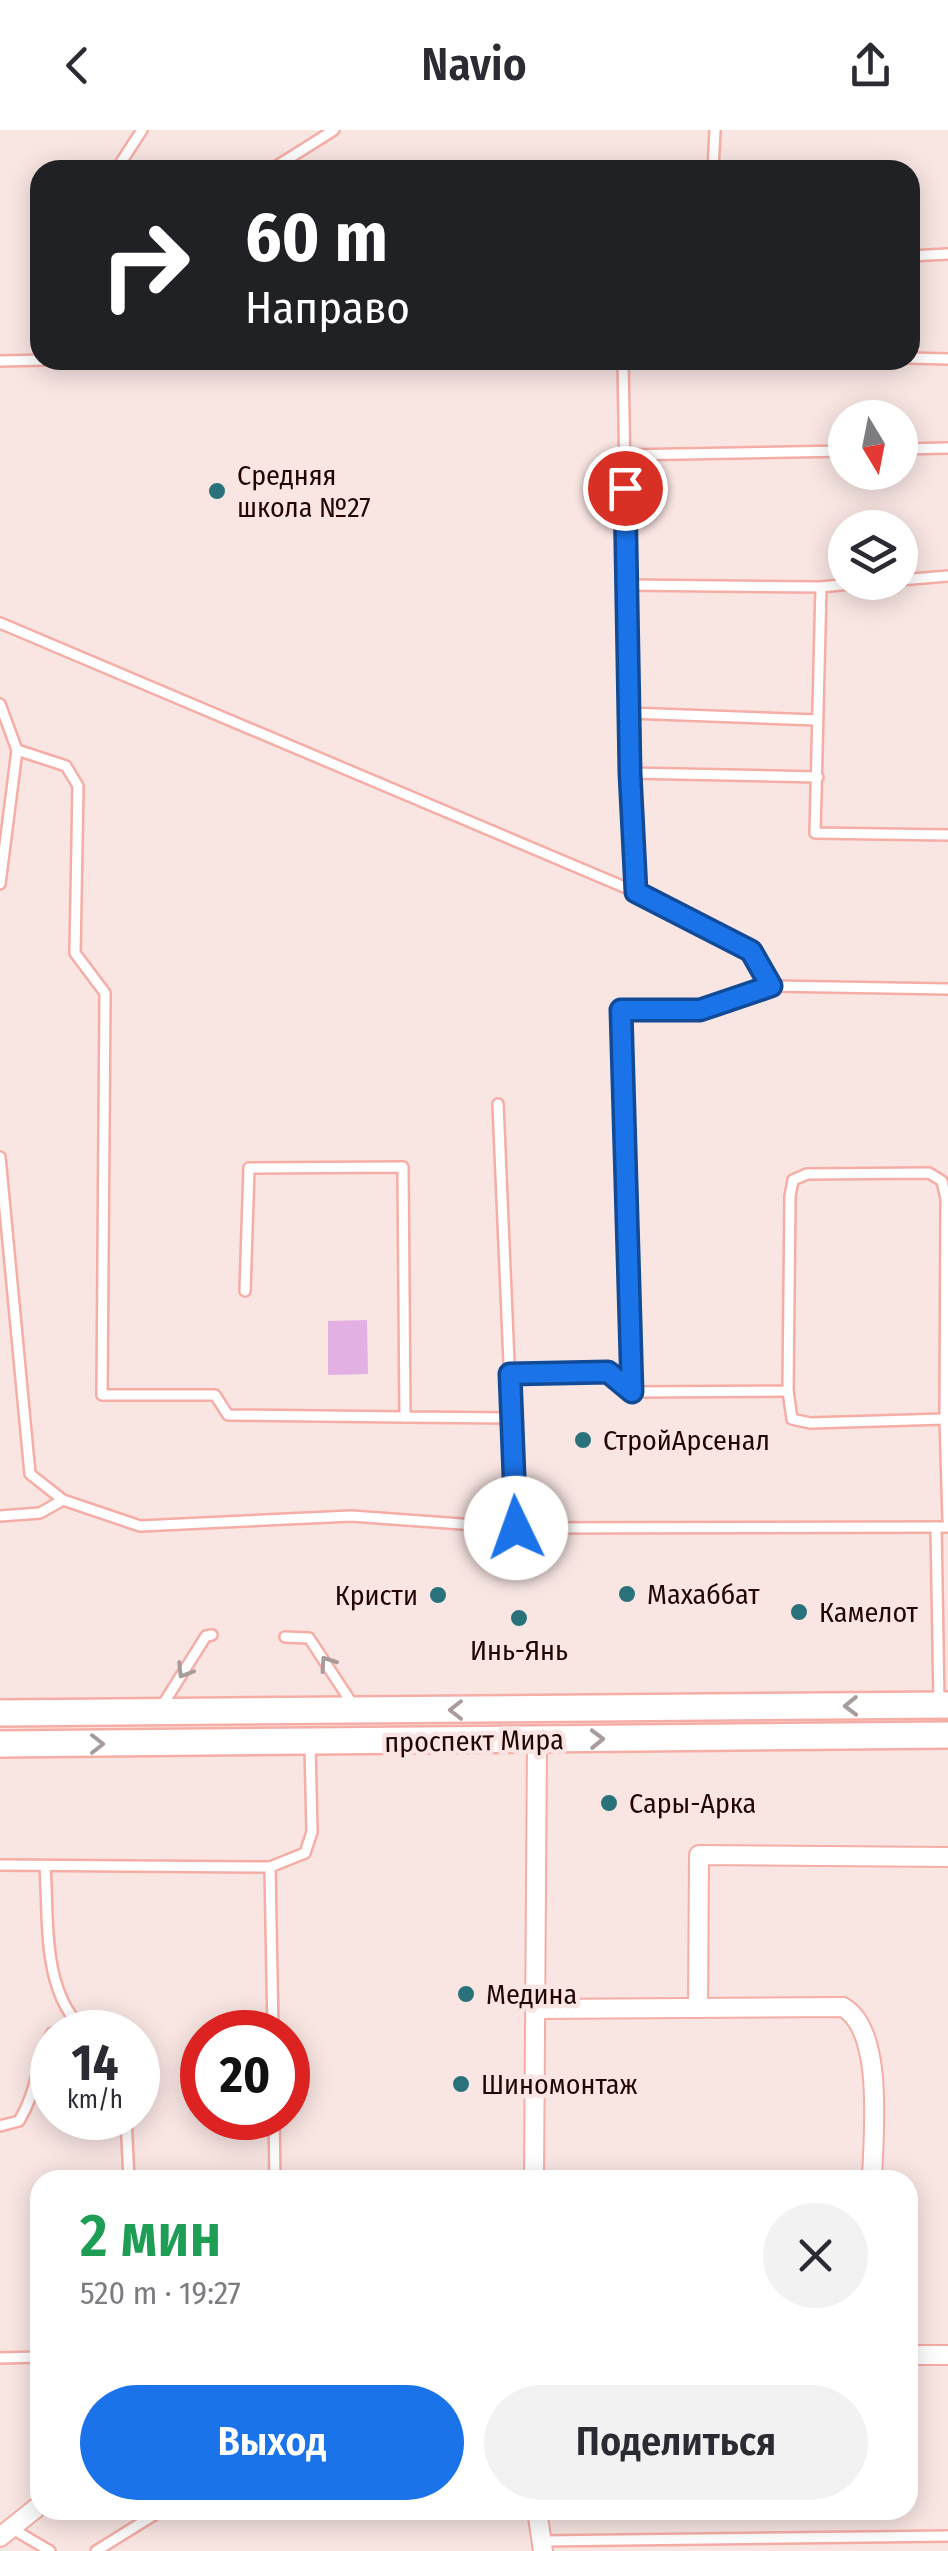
<!DOCTYPE html>
<html lang="ru">
<meta charset="utf-8">
<style>
:root{--surface:#fff;--page:#f2f2f3;--text:#2b2b33;--muted:#7c7c81;--accent:#1a73e8}
body{margin:0;font-family:"Fira Sans Condensed",sans-serif;background:var(--page);color:var(--text);height:100vh;display:flex;flex-direction:column;font-size:38px;white-space:nowrap}
*{box-sizing:border-box;margin:0}
p{font-size:32px;color:var(--muted)}
.icon{flex:none;width:55px;height:55px;fill:none;stroke:currentColor;stroke-width:2;stroke-linecap:round;stroke-linejoin:round}
.map{position:relative;flex:1;overflow:hidden}
.drawer{position:absolute;left:30px;top:2040px;width:888px;height:350px;display:flex;flex-direction:column;background:var(--surface);border-radius:30px;box-shadow:0 5px 25px #0003}
.drawer>*{flex:none}
.top-card{position:absolute;left:30px;top:30px;width:890px;height:210px;border-radius:30px;box-shadow:0 5px 25px #0003;background:#202124;color:#fff;overflow:hidden}
.needle{width:65px;rotate:170deg}
.fabs{position:absolute;left:828px;top:270px;display:grid;gap:20px}
.fabs a{display:grid;place-items:center;width:90px;height:90px;border-radius:50%;background:var(--surface);box-shadow:0 5px 25px #0003;font-size:50px}
.speed{position:absolute;left:30px;top:1880px;display:flex;gap:20px;font-size:50px;font-weight:700;text-align:center}
.speed>*{display:grid;place-content:center;width:130px;height:130px;border-radius:50%;background:var(--surface);box-shadow:0 5px 25px #0003;line-height:1}
.speed small{font-size:25px;font-weight:400}
.speed .limit{border:15px solid #d22;background:#fff;color:#111}
.pin{position:absolute;display:grid;place-items:center;width:85px;height:85px;color:#fff;margin:-42px;border:5px solid #fff;border-radius:50%;box-shadow:0 2px 10px #0007}
.me{position:absolute;width:110px;margin:-55px;rotate:357deg;stroke-linejoin:round;filter:drop-shadow(0 0 8px #0008)}
.turn{display:flex;align-items:center;gap:35px;height:210px;padding:0 50px;font-size:45px}
.turn .icon{width:130px;height:130px;stroke-width:2.5}
.turn b{display:block;font-size:70px;line-height:85px}
.round{display:grid;place-items:center;flex:none;width:105px;height:105px;border-radius:52px;background:var(--page)}
.overview{display:flex;align-items:center;justify-content:space-between;height:170px;padding:0 50px}
h1{font-size:60px;font-weight:600;line-height:75px;color:#1e9e55}
.cta{display:flex;gap:20px;margin-top:auto;padding:20px 50px}
.cta a{flex:1;height:115px;border-radius:60px;background:var(--accent);color:#fff;font-size:40px;font-weight:600;line-height:115px;text-align:center}
.cta a+a{background:var(--page);color:var(--text)}
header{display:flex;justify-content:space-between;align-items:center;height:130px;padding:0 50px;background:var(--surface);font-size:45px;font-weight:600}
.map>svg:first-child{display:block}
.garden{fill:#e3b0e4}
.lines{fill:none;stroke-linecap:round;stroke-linejoin:round}
.lane-casing{stroke:#f6ada6;stroke-width:14}
.street-casing{stroke:#f6ada6;stroke-width:22}
.secondary-casing{stroke:#f6ada6;stroke-width:30}
.lane{stroke:#fff;stroke-width:9}
.street{stroke:#fff;stroke-width:18}
.secondary{stroke:#fff;stroke-width:25}
.oneway{stroke:#a79b9b}
.route-casing{stroke:#114b97;stroke-width:25}
.route{stroke:#1a73e8;stroke-width:18}
.poi-dot{fill:#29727b;stroke:#f9e6e3;stroke-width:4}
.labels{text-anchor:middle;dominant-baseline:central;stroke-width:9;stroke-linejoin:round;paint-order:stroke}
.poi-label{font-size:28px;fill:#230504;stroke:#f9e6e3;text-anchor:start}
.street-label{font-size:28px;fill:#230504;stroke:#f9e6e3}
</style>
<header><svg class="icon" aria-label="back" viewBox="0 0 24 24"><path d="M15 5l-7 7 7 7"/></svg>Navio<svg class="icon" aria-label="share" viewBox="0 0 24 24"><path d="M12 15V3M7 8l5-5 5 5M5 13v7h14v-7"/></svg></header>
<div class="map">
<svg width="948" height="2421" viewBox="0 0 948 2421">
<rect width="100%" height="100%" fill="#f9e6e3"/>
<path class="garden" d="M367,1190L368,1244L328,1245V1191Z"/>
<g class="lines">
<g class="lane-casing">
<g id="lane">
<path d="M116,40L142,0"/>
<path d="M225,40L272,39L334,0"/>
<path d="M713,40L715,0"/>
<path d="M910,126L948,124"/>
<path d="M910,228L948,229"/>
<path d="M623,230L630,643L636,762"/>
<path d="M0,231L45,230"/>
<path d="M900,319L948,318"/>
<path d="M624,325L845,321"/>
<path d="M900,450L948,446"/>
<path d="M870,452L821,457L815,703L948,705"/>
<path d="M626,455L821,457"/>
<path d="M0,493L636,762L751,821L771,856"/>
<path d="M0,574L17,620L0,754"/>
<path d="M629,583L817,590"/>
<path d="M17,620L66,636L78,656L75,823L105,863L102,1265H215L228,1285L405,1287"/>
<path d="M630,643L818,647"/>
<path d="M498,974L516,1398"/>
<path d="M0,1027L30,1344L63,1370L140,1396L351,1386L516,1398L948,1397"/>
<path d="M245,1161L249,1038L403,1037L405,1287L512,1288"/>
<path d="M510,1244L608,1242L632,1262L788,1261L790,1066L793,1050L807,1044L929,1043L942,1051L946,1069L945,1289L948,1390"/>
<path d="M788,1261L792,1289L810,1293L945,1289"/>
<path d="M632,1262L621,880H700L771,856L948,859"/>
<path d="M0,1386L40,1383L63,1370"/>
<path d="M936,1397L939,1572"/>
<path d="M285,1507L309,1508L355,1578"/>
<path d="M160,1579L206,1506L212,1505"/>
<path d="M0,1735L270,1737L305,1723L312,1702L310,1615"/>
<path d="M45,1736C49,1791 41,1863 86,1902"/>
<path d="M270,1737L273,1902"/>
<path d="M126,1988L129,2050"/>
<path d="M274,1988L275,2050"/>
<path d="M0,1996L19,1991C38,1960 36,1932 52,1903"/>
<path d="M0,2228L40,2227"/>
<path d="M11,2398L50,2421"/>
<path d="M541,2411L948,2406"/>
<path d="M96,2421L162,2380"/>
</g>
</g>
<g class="street-casing">
<g id="street">
<path d="M698,1878L699,1725L948,1727"/>
<path d="M537,1879L843,1877C885,1901 873,2007 872,2050"/>
<path d="M534,2050L537,1609"/>
<path d="M908,2225H948"/>
<path d="M537,2380L543,2421"/>
<path d="M0,2407L40,2375"/>
</g>
</g>
<g class="secondary-casing">
<g id="secondary">
<path d="M0,1583L948,1575"/>
<path d="M0,1614L948,1605"/>
</g>
</g>
<use href="#lane" class="lane"/>
<use href="#street" class="street"/>
<use href="#secondary" class="secondary"/>
</g>
<defs><path id="oneway-chevron" d="M-2-3.5L2.5 0L-2 3.5" fill="none" stroke-width="1.6" stroke-linecap="round" stroke-linejoin="round" transform="scale(2.5)"/></defs>
<g class="oneway">
<use href="#oneway-chevron" transform="translate(327 1533) rotate(-124)"/>
<use href="#oneway-chevron" transform="translate(184 1541) rotate(122)"/>
<use href="#oneway-chevron" transform="translate(851 1576) rotate(179)"/>
<use href="#oneway-chevron" transform="translate(456 1580) rotate(180)"/>
<use href="#oneway-chevron" transform="translate(597 1609) rotate(-1)"/>
<use href="#oneway-chevron" transform="translate(97 1614)"/>
</g>
<g class="lines">
<g class="route-casing">
<path id="route" d="M516,1398L510,1244L608,1242L632,1262L621,880H700L771,856L751,821L636,762L630,643L625,358"/>
</g>
<use href="#route" class="route"/>
</g>
<g class="poi-dot">
<circle cx="217" cy="361" r="10"/>
<circle cx="583" cy="1310" r="10"/>
<circle cx="627" cy="1464" r="10"/>
<circle cx="438" cy="1465" r="10"/>
<circle cx="799" cy="1482" r="10"/>
<circle cx="519" cy="1488" r="10"/>
<circle cx="609" cy="1673" r="10"/>
<circle cx="466" cy="1864" r="10"/>
<circle cx="461" cy="1954" r="10"/>
</g>
<g class="labels">
<g class="poi-label">
<text x="237" y="345">Средняя<tspan x="237" dy="32">школа №27</tspan></text>
<text x="603" y="1310">СтройАрсенал</text>
<text x="647" y="1464">Махаббат</text>
<text x="418" y="1465" text-anchor="end">Кристи</text>
<text x="819" y="1482">Камелот</text>
<text x="519" y="1520" text-anchor="middle">Инь-Янь</text>
<text x="629" y="1673">Сары-Арка</text>
<text x="486" y="1864">Медина</text>
<text x="481" y="1954">Шиномонтаж</text>
</g>
<g class="street-label">
<text transform="translate(474 1611) rotate(-1)">проспект Мира</text>
</g>
</g>
</svg>
<div class="fabs">
<a><svg class="needle" viewBox="-14 -14 28 28"><path d="M0-13l5 13h-10z" fill="#e53935"/><path d="M0 13l5-13h-10z" fill="#7c7c81"/></svg></a>
<a><svg class="icon" aria-label="layers" viewBox="0 0 24 24"><path d="M12 4l9 5-9 5-9-5zM3 14l9 5 9-5"/></svg></a>
</div>
<div class="speed"><div>14<small>km/h</small></div><div class="limit">20</div></div>
<div class="pin" style="left:625px;top:358px;background:#d93025"><svg class="icon" aria-label="arrive" viewBox="0 0 24 24"><path d="M6 21V4h12l-3 4 3 4H6"/></svg></div>
<svg class="me" style="left:516px;top:1398px" viewBox="-20 -20 40 40"><circle r="19" fill="#fff"/><path d="M0-13L10 11 0 6-10 11z" fill="#1a73e8"/></svg>
<div class="top-card">
<div class="turn"><svg class="icon" aria-label="right" viewBox="0 0 24 24"><path d="M7 20v-9h11M14 6l5 5-5 5"/></svg><div><b>60 m</b>Направо</div></div>
</div>
<section class="drawer">
<div class="overview"><div><h1>2 мин</h1><p>520 m · 19:27</p></div><a class="round"><svg class="icon" aria-label="close" viewBox="0 0 24 24"><path d="M6 6l12 12M18 6L6 18"/></svg></a></div>
<div class="cta"><a>Выход</a><a>Поделиться</a></div>
</section>
</div>
